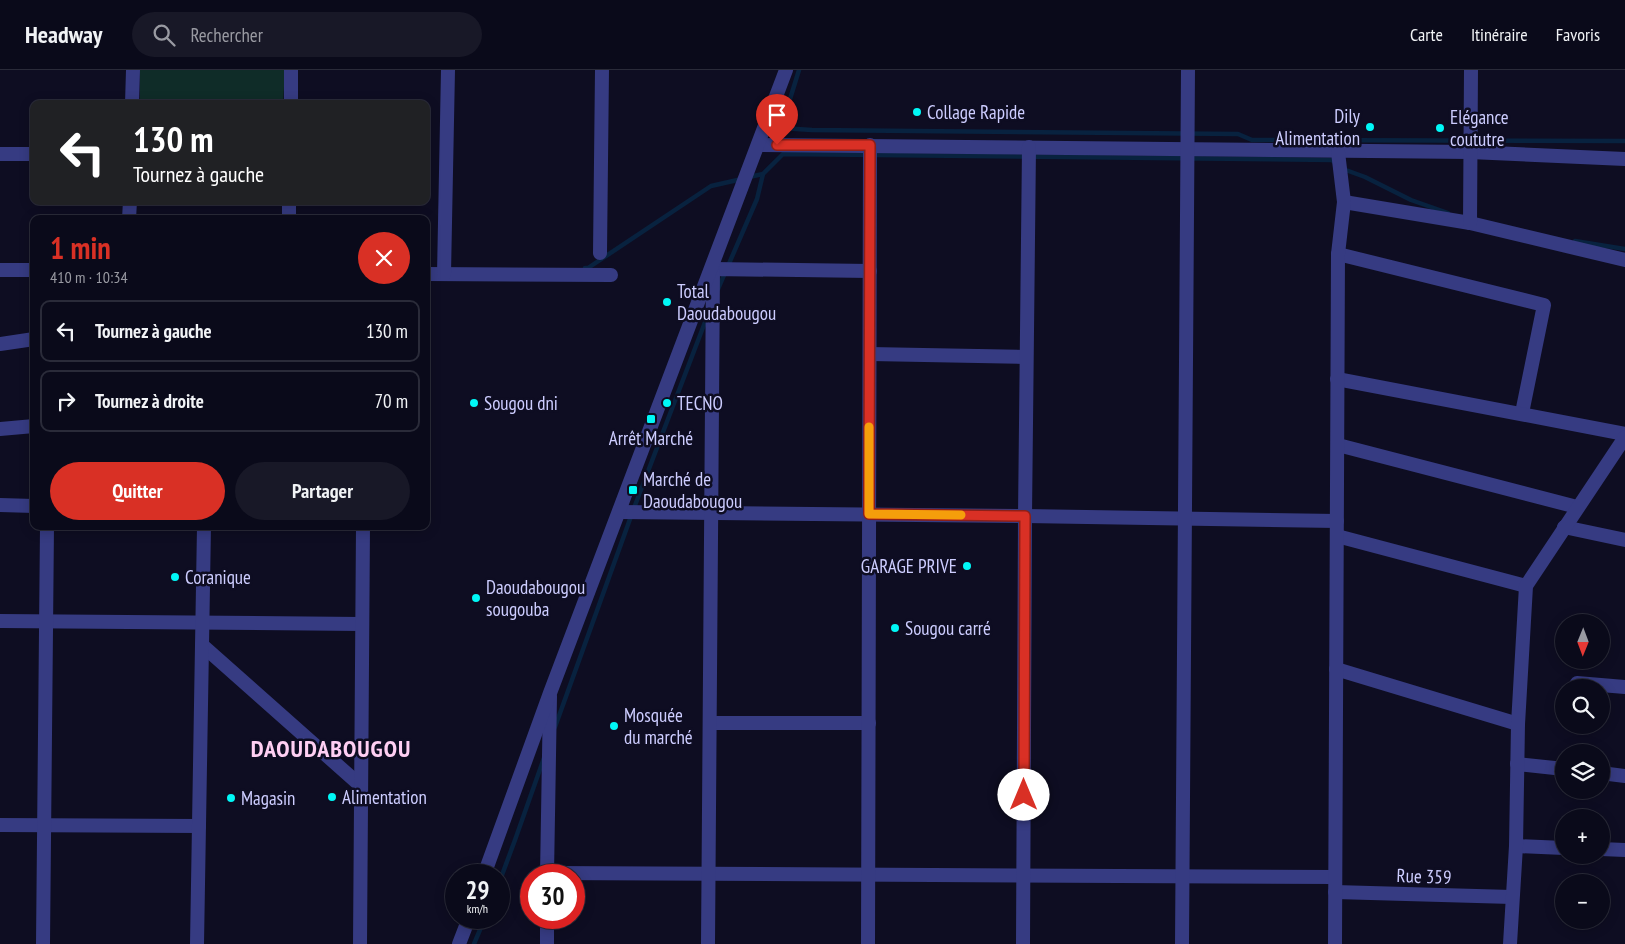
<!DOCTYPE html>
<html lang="fr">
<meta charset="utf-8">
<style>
:root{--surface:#0a0a1a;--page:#181827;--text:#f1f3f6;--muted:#999aa2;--line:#2a2b39;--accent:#d93025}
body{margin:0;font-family:"PT Sans Narrow",sans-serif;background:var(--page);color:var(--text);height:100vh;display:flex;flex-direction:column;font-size:19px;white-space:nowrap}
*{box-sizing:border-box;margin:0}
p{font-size:16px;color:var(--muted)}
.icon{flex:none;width:28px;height:28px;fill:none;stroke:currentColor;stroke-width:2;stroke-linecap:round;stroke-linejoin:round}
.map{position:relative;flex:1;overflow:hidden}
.details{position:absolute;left:30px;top:145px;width:400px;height:315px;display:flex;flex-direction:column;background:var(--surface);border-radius:10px;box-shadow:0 2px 12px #0003,0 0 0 1px var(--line)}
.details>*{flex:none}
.top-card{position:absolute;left:30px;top:30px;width:400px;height:105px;border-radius:10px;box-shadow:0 2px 12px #0003,0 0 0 1px var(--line);background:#202124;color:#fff;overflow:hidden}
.needle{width:32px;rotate:181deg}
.controls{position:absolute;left:1555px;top:544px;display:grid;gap:10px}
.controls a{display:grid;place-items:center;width:55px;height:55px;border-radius:50%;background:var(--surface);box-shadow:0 2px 12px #0003,0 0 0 1px var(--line);font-size:25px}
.speed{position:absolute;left:445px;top:794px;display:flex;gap:10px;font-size:25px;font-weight:700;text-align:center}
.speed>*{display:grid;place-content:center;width:65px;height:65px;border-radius:50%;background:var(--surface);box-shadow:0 2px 12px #0003,0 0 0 1px var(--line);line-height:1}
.speed small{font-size:12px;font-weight:400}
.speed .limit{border:8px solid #d22;background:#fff;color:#111}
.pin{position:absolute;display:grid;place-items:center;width:42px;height:42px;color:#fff;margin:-51px -21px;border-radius:50% 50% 50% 0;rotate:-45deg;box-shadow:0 0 5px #0007}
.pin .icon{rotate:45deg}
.me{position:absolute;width:55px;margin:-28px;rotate:0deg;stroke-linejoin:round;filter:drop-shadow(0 0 4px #0008)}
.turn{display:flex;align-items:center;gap:18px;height:105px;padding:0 20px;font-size:22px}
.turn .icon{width:65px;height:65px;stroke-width:2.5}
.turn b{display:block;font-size:35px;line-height:42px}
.round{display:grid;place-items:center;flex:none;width:52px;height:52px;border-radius:26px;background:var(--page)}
.overview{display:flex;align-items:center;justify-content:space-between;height:85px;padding:0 20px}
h1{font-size:30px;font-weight:700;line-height:38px;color:var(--accent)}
.button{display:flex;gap:10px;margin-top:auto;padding:10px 20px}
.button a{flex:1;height:58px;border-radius:30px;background:var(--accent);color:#fff;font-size:20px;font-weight:700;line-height:58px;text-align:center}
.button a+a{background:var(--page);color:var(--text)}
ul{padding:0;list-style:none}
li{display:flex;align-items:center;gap:15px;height:62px;margin:0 10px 8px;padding:0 10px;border:2px solid var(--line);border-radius:10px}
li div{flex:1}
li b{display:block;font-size:19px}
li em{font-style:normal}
header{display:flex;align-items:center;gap:30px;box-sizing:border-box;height:70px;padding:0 25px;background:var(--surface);border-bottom:1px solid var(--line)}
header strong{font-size:24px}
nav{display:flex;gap:28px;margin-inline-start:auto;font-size:18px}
.search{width:350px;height:45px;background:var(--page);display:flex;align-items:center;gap:12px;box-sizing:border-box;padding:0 18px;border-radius:28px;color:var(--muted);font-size:19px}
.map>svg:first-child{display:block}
.green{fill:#0f2c28}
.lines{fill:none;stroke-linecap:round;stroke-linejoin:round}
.stream{stroke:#08223f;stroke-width:4.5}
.minor{stroke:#363b82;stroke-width:14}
.tertiary{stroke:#363b82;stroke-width:14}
.route-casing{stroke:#8d1f18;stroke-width:12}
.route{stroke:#d93025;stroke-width:9}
.slow{stroke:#f59e0b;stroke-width:9}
.poi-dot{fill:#00f8f7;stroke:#0e0d22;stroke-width:2}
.labels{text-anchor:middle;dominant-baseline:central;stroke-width:5;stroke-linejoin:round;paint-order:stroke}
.poi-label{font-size:19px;fill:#cdcdff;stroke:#0e0d22;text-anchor:start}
.street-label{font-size:19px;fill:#cdcdff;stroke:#0e0d22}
.district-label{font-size:24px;font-weight:bold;letter-spacing:1px;fill:#ffcff3;stroke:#0e0d22}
</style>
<header>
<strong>Headway</strong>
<div class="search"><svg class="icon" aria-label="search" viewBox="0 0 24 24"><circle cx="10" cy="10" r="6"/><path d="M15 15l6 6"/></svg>Rechercher</div>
<nav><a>Carte</a><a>Itinéraire</a><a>Favoris</a></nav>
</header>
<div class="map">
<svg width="1625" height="874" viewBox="0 0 1625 874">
<rect width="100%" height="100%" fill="#0e0d22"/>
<path class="green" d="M140,0H285L283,34H140Z"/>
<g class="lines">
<g class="stream">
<path d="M799,0L781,58L812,60L1238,64L1252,70L1625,71"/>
<path d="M1343,99L1365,107L1411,130L1448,143"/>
<path d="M749,107L763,104L783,84L1332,90L1336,94"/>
<path d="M1575,171L1625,179"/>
<path d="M585,198H588L711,116L742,109"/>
<path d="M718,219L757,129L763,104"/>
<path d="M555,657L634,438L707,247"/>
<path d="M499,813L515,770L544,688"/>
<path d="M474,874L485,848"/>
</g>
<g class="minor">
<path d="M132,34L133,0"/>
<path d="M291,34V0"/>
<path d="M758,75L1470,82L1625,89"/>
<path d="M0,84H34"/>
<path d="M1344,132L1470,153L1625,190"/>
<path d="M129,149L130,131"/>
<path d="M289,149V131"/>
<path d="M1470,153L1471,0"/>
<path d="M600,183L602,0"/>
<path d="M1338,184L1544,235L1522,343"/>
<path d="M0,200H34"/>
<path d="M712,200L713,199L870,201"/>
<path d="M426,204L611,205"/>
<path d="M444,204L448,0"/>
<path d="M0,274L34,269"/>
<path d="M870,284L1026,287"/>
<path d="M1337,309L1625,364"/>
<path d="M0,359L34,356"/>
<path d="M1338,375L1577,437"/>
<path d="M0,435L34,436"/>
<path d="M619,442L1025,446L1337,451"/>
<path d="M1564,457L1625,470"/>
<path d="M1337,466L1526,516"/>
<path d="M0,551L362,554"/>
<path d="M202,575L361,716"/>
<path d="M1336,599L1518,654"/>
<path d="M1577,613L1625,617"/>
<path d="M710,653H869"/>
<path d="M1517,694L1564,699"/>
<path d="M1601,703L1625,706"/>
<path d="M0,755L199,756"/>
<path d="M1516,776L1564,778"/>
<path d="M1601,779L1625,780"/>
<path d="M547,803L1335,807"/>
<path d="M547,805L550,626"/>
<path d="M1335,822L1512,827"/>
<path d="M43,874L47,456"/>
<path d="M197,874L204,456"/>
<path d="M360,874L363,456"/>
<path d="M547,874V848"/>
<path d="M708,874L713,199"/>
<path d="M868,874L870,75"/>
<path d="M1023,874L1025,446L1029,77"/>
<path d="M1182,874L1188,0"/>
<path d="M1335,874L1338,184L1344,132L1338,82"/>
<path d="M1510,874L1516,776L1518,654L1526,516L1625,367"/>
</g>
<g class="tertiary">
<path d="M484,805L550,623L786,0"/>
<path d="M459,874L469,848"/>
</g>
</g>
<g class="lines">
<g class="route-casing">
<path id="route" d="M777,75H870L869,444L1025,446L1024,725"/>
</g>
<use href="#route" class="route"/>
<path class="slow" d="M869,357V444L961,445"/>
</g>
<g class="poi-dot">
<circle cx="917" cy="42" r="5"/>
<circle cx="1370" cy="57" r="5"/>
<circle cx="1440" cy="58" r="5"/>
<circle cx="667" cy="232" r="5"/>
<circle cx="474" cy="333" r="5"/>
<circle cx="667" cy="333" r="5"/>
<rect x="646" y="344" width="10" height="10" rx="2.5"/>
<rect x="628" y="415" width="10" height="10" rx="2.5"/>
<circle cx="967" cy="496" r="5"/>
<circle cx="175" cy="507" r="5"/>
<circle cx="476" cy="528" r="5"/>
<circle cx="895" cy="558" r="5"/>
<circle cx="614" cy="656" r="5"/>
<circle cx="332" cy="727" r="5"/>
<circle cx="231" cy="728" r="5"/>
</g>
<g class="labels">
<g class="poi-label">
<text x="927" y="42">Collage Rapide</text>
<text x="1360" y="46" text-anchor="end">Dily<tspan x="1360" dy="22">Alimentation</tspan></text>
<text x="1450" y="47">Elégance<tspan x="1450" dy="22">coututre</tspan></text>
<text x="677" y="221">Total<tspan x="677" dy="22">Daoudabougou</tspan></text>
<text x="484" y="333">Sougou dni</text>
<text x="677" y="333">TECNO</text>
<text x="651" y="368" text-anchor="middle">Arrêt Marché</text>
<text x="643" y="409">Marché de<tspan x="643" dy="22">Daoudabougou</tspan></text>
<text x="957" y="496" text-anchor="end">GARAGE PRIVE</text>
<text x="185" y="507">Coranique</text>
<text x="486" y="517">Daoudabougou<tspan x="486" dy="22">sougouba</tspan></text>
<text x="905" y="558">Sougou carré</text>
<text x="624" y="645">Mosquée<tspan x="624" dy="22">du marché</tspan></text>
<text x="342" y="727">Alimentation</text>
<text x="241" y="728">Magasin</text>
</g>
<g class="street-label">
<text transform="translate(1424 806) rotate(2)">Rue 359</text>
</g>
<g class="district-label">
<text x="331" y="678">DAOUDABOUGOU</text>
</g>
</g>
</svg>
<div class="controls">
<a><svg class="needle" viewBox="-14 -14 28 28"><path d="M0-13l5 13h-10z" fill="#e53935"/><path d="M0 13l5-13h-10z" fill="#999aa2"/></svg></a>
<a><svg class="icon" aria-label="search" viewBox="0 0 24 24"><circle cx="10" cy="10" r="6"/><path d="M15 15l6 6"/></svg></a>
<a><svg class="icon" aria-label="layers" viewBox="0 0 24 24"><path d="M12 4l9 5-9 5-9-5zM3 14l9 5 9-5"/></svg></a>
<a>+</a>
<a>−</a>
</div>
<div class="speed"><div>29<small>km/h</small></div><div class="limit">30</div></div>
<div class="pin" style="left:777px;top:75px;background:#d93025"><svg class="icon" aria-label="arrive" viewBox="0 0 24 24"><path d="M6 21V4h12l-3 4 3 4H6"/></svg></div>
<svg class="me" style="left:1024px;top:725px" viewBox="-20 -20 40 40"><circle r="19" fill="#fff"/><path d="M0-13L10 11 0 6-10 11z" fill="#d93025"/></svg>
<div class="top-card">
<div class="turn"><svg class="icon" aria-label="left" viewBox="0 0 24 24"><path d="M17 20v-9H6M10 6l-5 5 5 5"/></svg><div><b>130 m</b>Tournez à gauche</div></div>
</div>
<section class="details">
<div class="overview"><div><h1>1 min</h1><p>410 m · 10:34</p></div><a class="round" style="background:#d93025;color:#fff"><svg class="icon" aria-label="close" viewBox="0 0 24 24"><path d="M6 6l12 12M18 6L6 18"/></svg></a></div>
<ul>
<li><svg class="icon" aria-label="left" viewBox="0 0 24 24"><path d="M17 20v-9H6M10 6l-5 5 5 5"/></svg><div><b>Tournez à gauche</b></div><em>130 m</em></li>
<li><svg class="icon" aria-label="right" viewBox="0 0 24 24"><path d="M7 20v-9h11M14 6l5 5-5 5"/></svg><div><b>Tournez à droite</b></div><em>70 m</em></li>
</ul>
<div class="button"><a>Quitter</a><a>Partager</a></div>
</section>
</div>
